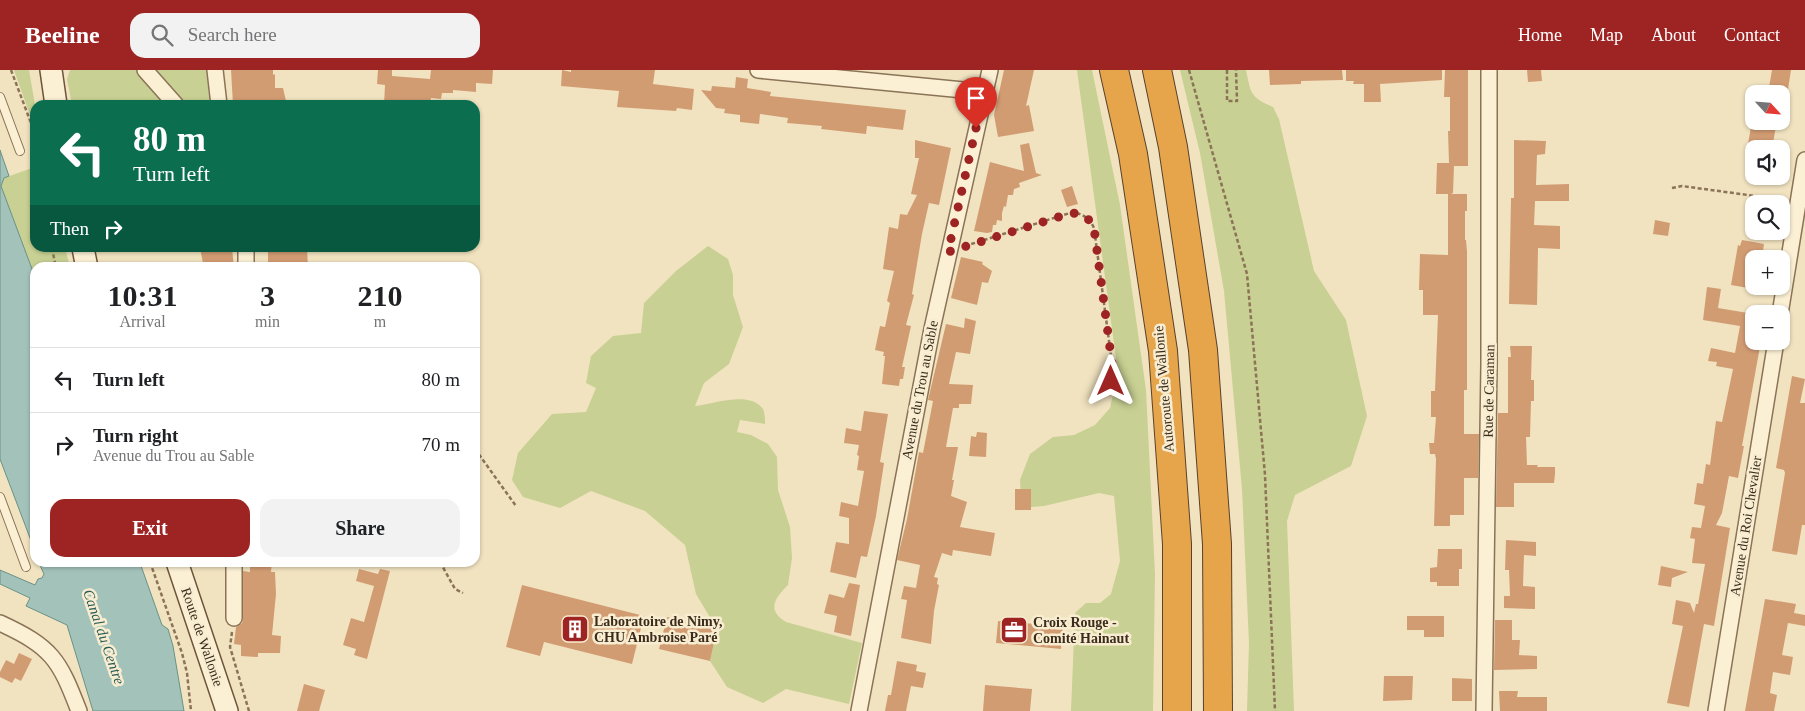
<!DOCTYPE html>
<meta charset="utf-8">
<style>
:root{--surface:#fff;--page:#f2f2f2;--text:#202124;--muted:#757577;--line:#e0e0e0;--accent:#9e2323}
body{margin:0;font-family:"Times New Roman",serif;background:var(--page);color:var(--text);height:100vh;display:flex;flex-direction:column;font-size:19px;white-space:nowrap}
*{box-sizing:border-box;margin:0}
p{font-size:16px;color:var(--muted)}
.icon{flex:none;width:28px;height:28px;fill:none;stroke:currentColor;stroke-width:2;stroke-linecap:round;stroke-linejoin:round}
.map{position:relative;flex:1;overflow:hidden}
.drawer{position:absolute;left:30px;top:192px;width:450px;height:305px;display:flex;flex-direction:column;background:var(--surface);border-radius:15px;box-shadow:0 1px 4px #0004}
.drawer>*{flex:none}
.hud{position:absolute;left:30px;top:30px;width:450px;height:152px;border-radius:15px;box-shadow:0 1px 4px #0004;background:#0b6e4f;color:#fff;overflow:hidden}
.needle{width:32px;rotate:116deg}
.tools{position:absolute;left:1745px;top:15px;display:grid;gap:10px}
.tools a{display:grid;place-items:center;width:45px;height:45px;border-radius:10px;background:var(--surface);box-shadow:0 1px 4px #0004;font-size:25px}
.pin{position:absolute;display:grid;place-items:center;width:42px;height:42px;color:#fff;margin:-51px -21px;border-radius:50% 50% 50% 0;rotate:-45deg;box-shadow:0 0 5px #0007}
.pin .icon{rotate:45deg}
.me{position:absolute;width:55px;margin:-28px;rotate:0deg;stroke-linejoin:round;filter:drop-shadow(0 0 4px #0008)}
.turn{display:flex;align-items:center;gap:18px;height:105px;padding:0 20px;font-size:22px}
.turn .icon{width:65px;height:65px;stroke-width:2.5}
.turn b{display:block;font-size:35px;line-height:42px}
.then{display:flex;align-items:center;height:48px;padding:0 20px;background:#0003;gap:10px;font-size:19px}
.eta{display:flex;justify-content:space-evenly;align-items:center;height:85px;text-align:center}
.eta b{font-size:30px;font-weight:600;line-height:35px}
.primary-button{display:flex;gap:10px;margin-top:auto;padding:10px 20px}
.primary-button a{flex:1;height:58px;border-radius:15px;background:var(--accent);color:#fff;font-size:20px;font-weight:600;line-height:58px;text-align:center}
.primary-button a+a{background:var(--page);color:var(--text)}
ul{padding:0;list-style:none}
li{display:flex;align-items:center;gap:15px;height:65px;padding:0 20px;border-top:1px solid var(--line)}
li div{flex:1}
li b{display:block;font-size:19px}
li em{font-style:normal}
header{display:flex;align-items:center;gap:30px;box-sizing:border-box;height:70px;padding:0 25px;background:var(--accent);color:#fff}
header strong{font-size:24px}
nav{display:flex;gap:28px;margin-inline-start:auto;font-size:18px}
.search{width:350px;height:45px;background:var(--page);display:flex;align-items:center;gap:12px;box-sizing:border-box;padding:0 18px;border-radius:15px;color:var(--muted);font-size:19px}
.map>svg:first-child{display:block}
.green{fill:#c8d093}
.water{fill:#a3c3ba;stroke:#6a9188}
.building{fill:#d29c73}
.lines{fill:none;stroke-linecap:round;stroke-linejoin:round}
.service-casing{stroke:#8b7357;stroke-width:10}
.minor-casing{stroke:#8b7357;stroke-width:18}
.secondary-casing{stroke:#6d543a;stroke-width:24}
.motorway-casing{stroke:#59412b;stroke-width:30}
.path{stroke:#8b7357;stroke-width:2.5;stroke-dasharray:4 2.5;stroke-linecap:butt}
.service{stroke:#fbf0d4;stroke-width:8}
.minor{stroke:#fbf0d4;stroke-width:15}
.secondary{stroke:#fbf0d4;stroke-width:21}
.motorway{stroke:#e6a44b;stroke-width:28}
.route{stroke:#9e2323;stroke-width:9;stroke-dasharray:0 16.2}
.labels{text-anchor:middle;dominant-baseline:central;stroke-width:5;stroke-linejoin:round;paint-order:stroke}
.street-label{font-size:14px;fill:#3a2b1c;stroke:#f8edd0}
.poi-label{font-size:14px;font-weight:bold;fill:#3a2b1c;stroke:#f8edd0;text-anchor:start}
.water-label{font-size:15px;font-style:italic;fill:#2a5b58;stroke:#f8edd0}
</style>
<header>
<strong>Beeline</strong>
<div class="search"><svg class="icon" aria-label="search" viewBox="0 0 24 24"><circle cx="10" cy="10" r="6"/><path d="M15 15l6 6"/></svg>Search here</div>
<nav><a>Home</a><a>Map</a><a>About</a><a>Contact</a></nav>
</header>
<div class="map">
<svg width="1805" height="641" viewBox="0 0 1805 641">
<rect width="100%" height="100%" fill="#f1e3c0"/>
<g class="green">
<path d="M14,0H29L35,35V178H65L70,197L35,198V207L0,116L4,108L32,98L30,45Z"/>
<path d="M70,0H206L210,35H72L67,9Z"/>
<path d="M1077,0H1092L1120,135L1146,320L1155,504L1153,641H1071L1075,543L1086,533H1100L1111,524L1120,491L1114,426L1099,423L1044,436L1031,437L1021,427L1020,410L1030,384L1053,367L1074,365L1095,355L1110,338L1118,303Z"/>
<path d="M1180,0H1246C1251,24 1250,27 1273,37L1279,49L1314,201L1346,250L1367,346L1351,396L1295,425L1287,451L1294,641H1247L1249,573L1242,419L1224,221L1200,83Z"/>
<path d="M708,176L728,189L733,205V225L743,257L729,294L704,313L695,336C713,334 750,320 763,339C765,343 765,350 765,354L740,350L737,362L751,365L768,374L777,387L778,420L790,457L792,488L788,515C775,528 766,540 786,552L862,573L849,634L786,619L763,633L727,617L710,591L717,559L696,524L685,475L645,441L591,421L560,438L523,427L512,410L518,383L552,344L586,342L596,318L586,313L591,286L613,266L641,263L644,233L676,201Z"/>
</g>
<g class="water">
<path d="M0,80L9,106L4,108L1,116L35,207V481L0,389Z"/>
<path d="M39,493H140L162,555L168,559L173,576L184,641H93L67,555L26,536L30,528L0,514V500L35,515L38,509L42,508L44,504Z"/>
</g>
<g class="building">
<path d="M231,0H273V5L275,4V18H283L286,31L252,32V35H233Z"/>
<path d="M378,0H392V6L430,9L431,0H493L492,14L476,13V22L453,20V23H442L441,29L431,28L430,35H384L385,15L377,14Z"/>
<path d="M562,0L571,2V0H655L653,14L694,19L692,40L677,38L676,41L617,37L619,21L561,16Z"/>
<path d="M1004,0H1034L1026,36L1029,35L1034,61L998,67L994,45Z"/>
<path d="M1269,0H1342L1343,10L1301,11V14L1270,15Z"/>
<path d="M1346,0H1442V10L1380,14L1381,32H1364V14H1353L1354,11H1346Z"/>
<path d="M1445,0H1468V96H1454L1453,123L1451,124H1467V141H1465V170H1466L1467,182V320H1464V364H1479L1478,408H1464V445H1450V456H1434L1436,389L1435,384H1430L1429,373H1434L1436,347H1431V321H1435L1438,245H1423V220H1419L1420,184L1448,185V124H1436L1437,93H1449L1448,61H1450V27H1444Z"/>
<path d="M1527,0H1541L1542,11L1528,12Z"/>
<path d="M1772,0H1791L1787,26L1768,23Z"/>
<path d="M736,7L748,9L747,18L771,22L770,26L906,40L903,60L867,56L866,64L821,59L822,56L787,53L788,48L760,44L759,54L740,52V45L724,43L725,39L716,38L701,20L711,21L712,16L735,18Z"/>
<path d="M1752,51H1777L1772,78L1748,74Z"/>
<path d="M915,70L951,78L939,135L929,133L922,164L912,224L914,225L906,255L911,256L902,297H905L903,309H900L899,316L882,314L885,286H883L884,282L875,280L880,256L885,257L890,233L887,231L894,201L883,199L889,157L898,159L900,144L907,145L917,125L911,124L919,88H915Z"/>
<path d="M1514,70L1546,71L1545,84L1537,85L1536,115L1569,114V131H1535L1534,155L1560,156V179L1538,178L1537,235L1509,234L1511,128H1514Z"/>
<path d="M1029,73L1036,103L1042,105L1019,113L1020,117L1014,119L1013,125H1008L1006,137L1004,136L1002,143V151L997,150L996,155H993L992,162L987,163L974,161L990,92L1024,101L1020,75Z"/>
<path d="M1072,116L1078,134L1067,137L1061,120Z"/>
<path d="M1655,150L1670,153L1668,166L1653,164Z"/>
<path d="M1742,170L1764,174L1762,188L1754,187V219L1731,215L1738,175L1740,176Z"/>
<path d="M200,178H232L234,198H204Z"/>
<path d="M268,178H307L308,197L268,198Z"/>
<path d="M961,187L983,192L982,194L992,201L988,213L982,212L977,235L951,228Z"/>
<path d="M1707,217L1721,219L1718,238L1754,244V271H1761L1742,376H1744L1738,408L1729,406L1722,443L1716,455L1730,458L1714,556L1704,554L1689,637L1667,633L1683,556L1672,554L1676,530L1690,533L1694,543L1696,534H1698L1705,494L1692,493L1695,469L1690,468L1692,457L1701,458L1705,436L1694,434L1697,413L1703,414L1706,394L1710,395L1716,351L1722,352L1733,299L1716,296L1717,292L1708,291L1711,278L1735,283L1740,256L1703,250Z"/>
<path d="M965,248L976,251L970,284L956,282L949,314L973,315L971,334H959V338H953L946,377H958L952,410H954L951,426L967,432L960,457L995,463L991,486L953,480L952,486L942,483L934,507L938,508L937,514L939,515L934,541L931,574L901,568L907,530L901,529L904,516L916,518L920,495L897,490L907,449L919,382L923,383L933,331L928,330L946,254L964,258Z"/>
<path d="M1510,276H1532L1531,310H1534V331H1531L1530,367H1526L1527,395H1538L1537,397H1555V404L1554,413H1514V437H1496L1498,343H1508V287H1511Z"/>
<path d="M1792,306L1805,309L1800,333H1805V455H1802L1797,485L1772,481L1785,403L1784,400L1776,398Z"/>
<path d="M864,341L888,344L880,392L884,393L876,446L867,487L861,486L856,508L830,502L836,472L849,474V448L839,446L841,432L858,436L864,401L857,400L859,386L857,385L859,375L844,373L846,358L861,361Z"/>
<path d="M977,362L987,363L986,387L969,386L971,366L976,367Z"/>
<rect x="1015" y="419" width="16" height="21"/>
<path d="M1506,470L1536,472V486L1524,485L1523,516L1535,517V539L1504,538V526H1510L1509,500H1505Z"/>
<path d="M1438,479H1462V499H1459V516H1437V512H1430V498L1437,497Z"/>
<path d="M250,492H272L271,502H275L276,524L272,565L281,566L280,583H258V587L241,586V575L234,574L236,557L242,553L243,548V501L250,502Z"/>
<path d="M1661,496L1688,502L1672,508L1671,517L1658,515Z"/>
<path d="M359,499L378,504L380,499L390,501L367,589L354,585L356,579L343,575L351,548L364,552L374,516L356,511Z"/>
<path d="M849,513L860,515L851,566L834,562L837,546L824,543L829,524L844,528Z"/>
<path d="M522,515L644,546L632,594L544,572L540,586L506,577Z"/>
<path d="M1765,529L1796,534L1794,543L1805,545V556L1788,553L1782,585L1793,587L1790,605L1773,602L1770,623L1777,625L1774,641H1745Z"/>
<path d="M1407,546H1444V567H1424V560H1407Z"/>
<path d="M667,547L717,559L710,591L659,579Z"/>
<path d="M1495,550H1512V570H1520L1519,585L1537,586V599L1494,600Z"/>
<path d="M998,551L1063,556L1061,579L996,573Z"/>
<path d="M19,583L32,589L21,611L15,608L12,613L0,607V602L6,590L14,594Z"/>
<path d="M897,591L917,595L916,601L926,603L923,618L911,616L906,641H885L888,625H891Z"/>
<path d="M1384,606H1413L1412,630L1383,631Z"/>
<path d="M1452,608L1472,609V631H1452Z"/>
<path d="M304,614L325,620L319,641H297Z"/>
<path d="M985,615L1032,619L1030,641H983Z"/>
<path d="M1499,621H1518L1517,627H1547V641H1500Z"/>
</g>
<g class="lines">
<g class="service-casing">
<g id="service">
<path d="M0,27L20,81"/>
<path d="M0,427L26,497"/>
</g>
</g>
<g class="minor-casing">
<g id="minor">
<path d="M145,0L176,35"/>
<path d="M215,0L219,35"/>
<path d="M758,0L984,22"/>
<path d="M246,178V198"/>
<path d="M1780,244L1805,90"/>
<path d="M234,492V548"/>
<path d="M0,553C52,577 59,589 79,641"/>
<path d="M859,641L932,259L990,0"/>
<path d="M1484,641L1489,294V0"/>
<path d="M1716,641L1776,271"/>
</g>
</g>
<g class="secondary-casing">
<g id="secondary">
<path d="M51,0L56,35"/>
<path d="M83,178L87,198"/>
<path d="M177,492L227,641"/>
</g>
</g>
<g class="motorway-casing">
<g id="motorway">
<path d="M1114,0L1133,84L1163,281L1177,474V641"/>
<path d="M1157,0L1173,77L1203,280L1217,474L1218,641"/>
</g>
</g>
<g class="path">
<path d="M11,0L31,53L35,77"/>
<path d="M1189,0L1247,204L1265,405L1275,641"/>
<path d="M1227,0V31H1237L1236,0"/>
<path d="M1672,118L1682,116L1784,130"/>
<path d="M965,176L1073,142C1083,144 1090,149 1094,158L1113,301L1111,311L1104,325"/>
<path d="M52,178L56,198"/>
<path d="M475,379L516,436"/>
<path d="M150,492L182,583L187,603L191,641"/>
<path d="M340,492H349"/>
<path d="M440,492L455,519L463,523"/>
<path d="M232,562L230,577L249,641"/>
</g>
<use href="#service" class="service"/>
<use href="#minor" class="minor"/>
<use href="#secondary" class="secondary"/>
<use href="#motorway" class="motorway"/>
</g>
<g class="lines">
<path class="route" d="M976,58L948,182L1068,144C1080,141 1089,147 1094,158L1113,301L1111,311"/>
</g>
<defs>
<g id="building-square" transform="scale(1.4375)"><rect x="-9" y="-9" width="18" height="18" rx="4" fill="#9e2323" stroke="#f8edd0"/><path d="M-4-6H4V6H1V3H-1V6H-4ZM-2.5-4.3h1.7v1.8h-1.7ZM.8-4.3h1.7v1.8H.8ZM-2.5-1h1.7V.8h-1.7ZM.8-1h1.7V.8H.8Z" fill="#fff"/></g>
<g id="office-square" transform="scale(1.4375)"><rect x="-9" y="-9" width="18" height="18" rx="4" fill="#9e2323" stroke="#f8edd0"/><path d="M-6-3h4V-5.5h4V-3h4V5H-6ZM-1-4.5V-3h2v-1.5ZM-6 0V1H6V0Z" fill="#fff"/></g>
</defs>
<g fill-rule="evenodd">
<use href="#building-square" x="575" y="559"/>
<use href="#office-square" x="1014" y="560"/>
</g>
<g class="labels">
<g class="street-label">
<text transform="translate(1164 319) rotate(-95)">Autoroute de Wallonie</text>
<text transform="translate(920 320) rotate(-79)">Avenue du Trou au Sable</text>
<text transform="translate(1489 321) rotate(-89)">Rue de Caraman</text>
<text transform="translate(1746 456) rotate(-81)">Avenue du Roi Chevalier</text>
<text transform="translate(202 567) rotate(71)">Route de Wallonie</text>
</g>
<g class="poi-label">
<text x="594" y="551">Laboratoire de Nimy,<tspan x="594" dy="16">CHU Ambroise Paré</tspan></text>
<text x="1033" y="552">Croix Rouge -<tspan x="1033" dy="16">Comité Hainaut</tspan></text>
</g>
<g class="water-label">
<text transform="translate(104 567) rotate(71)">Canal du Centre</text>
</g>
</g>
</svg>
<div class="tools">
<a><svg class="needle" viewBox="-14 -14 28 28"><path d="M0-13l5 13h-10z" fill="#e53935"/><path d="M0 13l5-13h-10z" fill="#757577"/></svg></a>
<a><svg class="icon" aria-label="sound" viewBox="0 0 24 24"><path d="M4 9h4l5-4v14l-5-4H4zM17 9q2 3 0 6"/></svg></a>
<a><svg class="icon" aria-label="search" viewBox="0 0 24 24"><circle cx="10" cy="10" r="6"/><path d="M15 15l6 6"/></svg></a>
<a>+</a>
<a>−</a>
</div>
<div class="pin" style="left:976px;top:58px;background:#d93025"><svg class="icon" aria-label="arrive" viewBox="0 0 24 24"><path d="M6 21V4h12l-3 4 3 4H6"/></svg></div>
<svg class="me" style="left:1111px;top:311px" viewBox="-20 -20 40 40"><path d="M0-17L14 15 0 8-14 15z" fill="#9e2323" stroke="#fff" stroke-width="4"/></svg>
<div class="hud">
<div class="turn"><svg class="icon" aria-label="left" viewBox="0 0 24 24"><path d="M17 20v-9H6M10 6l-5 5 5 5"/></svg><div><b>80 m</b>Turn left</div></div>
<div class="then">Then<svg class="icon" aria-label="right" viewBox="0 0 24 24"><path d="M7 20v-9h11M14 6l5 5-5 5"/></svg></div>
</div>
<section class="drawer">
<div class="eta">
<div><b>10:31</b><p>Arrival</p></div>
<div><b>3</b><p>min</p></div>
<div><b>210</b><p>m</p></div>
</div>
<ul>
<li><svg class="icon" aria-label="left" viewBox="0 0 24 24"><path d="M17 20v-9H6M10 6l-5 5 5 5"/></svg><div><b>Turn left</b></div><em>80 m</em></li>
<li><svg class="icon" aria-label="right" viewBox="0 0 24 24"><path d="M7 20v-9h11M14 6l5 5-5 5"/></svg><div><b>Turn right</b><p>Avenue du Trou au Sable</p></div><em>70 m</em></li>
</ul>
<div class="primary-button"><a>Exit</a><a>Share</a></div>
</section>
</div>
